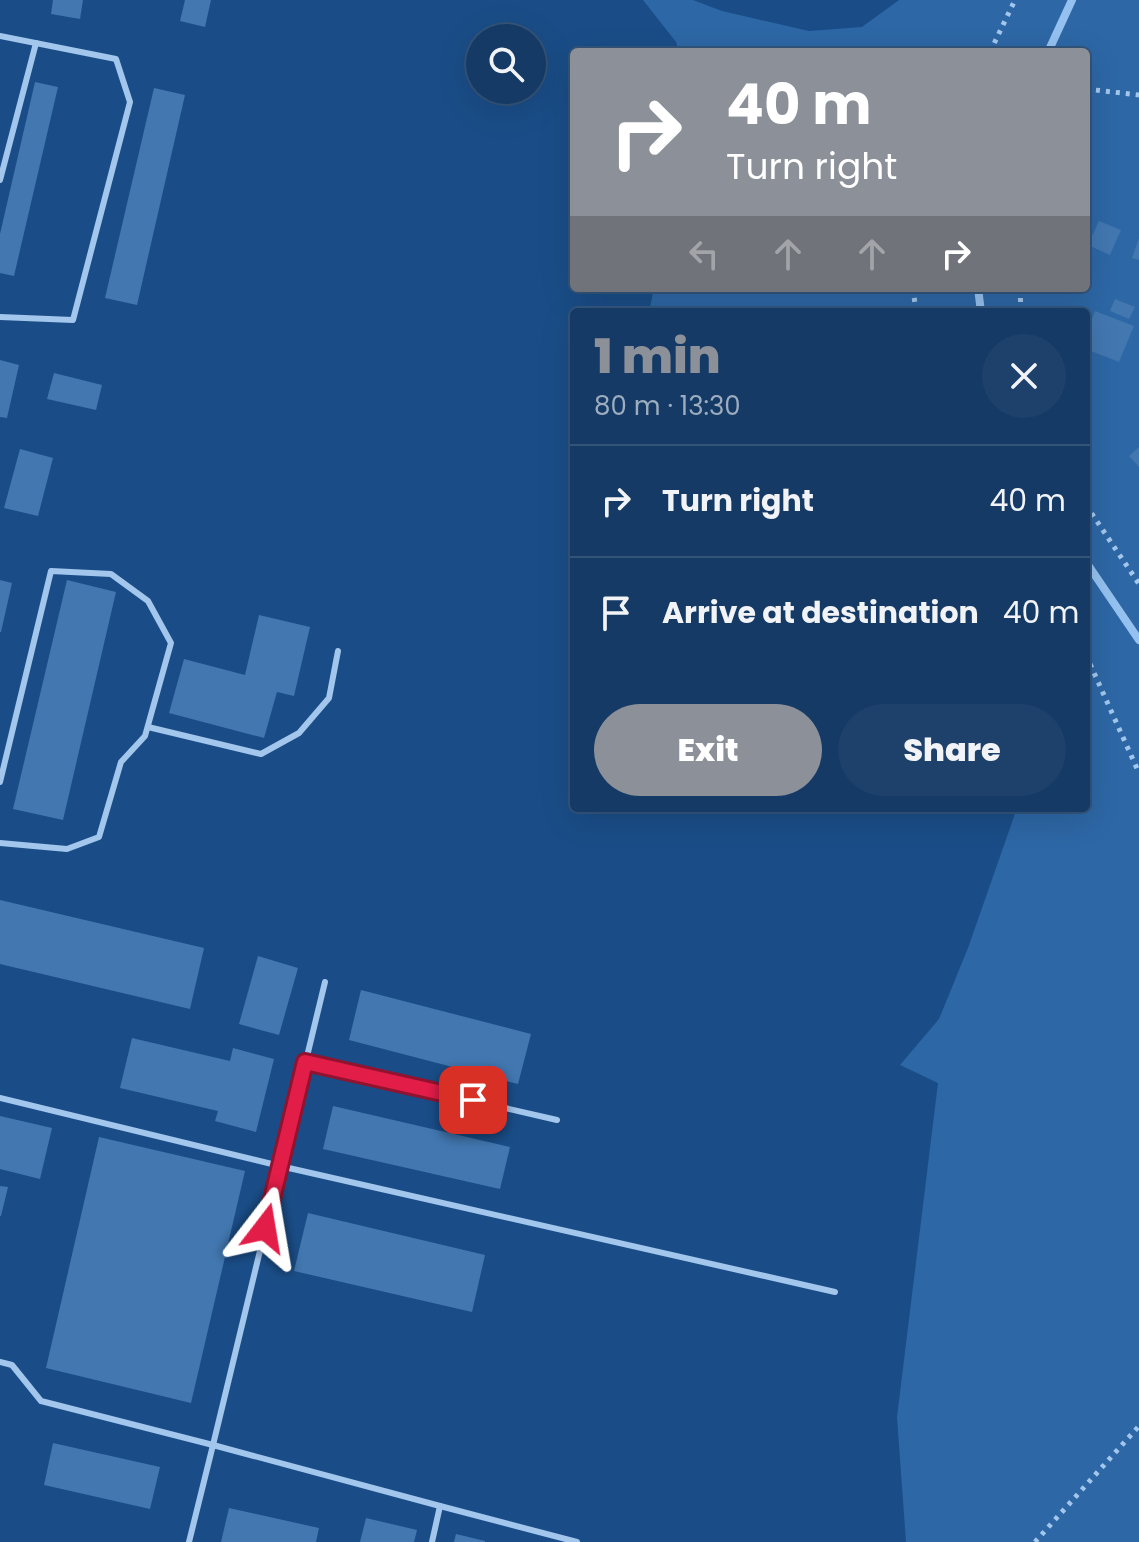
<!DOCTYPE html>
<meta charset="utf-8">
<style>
:root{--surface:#143a65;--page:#1d416b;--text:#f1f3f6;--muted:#9dadbf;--line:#335479;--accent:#8c9099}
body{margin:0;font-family:Poppins,sans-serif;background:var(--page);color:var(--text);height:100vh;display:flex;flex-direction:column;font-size:30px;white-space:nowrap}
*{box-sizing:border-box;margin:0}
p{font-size:26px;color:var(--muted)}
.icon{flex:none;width:44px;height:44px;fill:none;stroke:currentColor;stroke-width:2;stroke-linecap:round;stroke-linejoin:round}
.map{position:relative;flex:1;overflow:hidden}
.drawer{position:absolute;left:570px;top:308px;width:520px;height:504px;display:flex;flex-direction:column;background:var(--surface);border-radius:8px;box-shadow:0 8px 32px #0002,0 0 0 2px var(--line)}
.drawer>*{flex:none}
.hud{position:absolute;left:570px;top:48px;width:520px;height:244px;border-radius:8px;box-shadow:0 8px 32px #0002,0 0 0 2px var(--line);background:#8c9099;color:#fff;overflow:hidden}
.controls{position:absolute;left:466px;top:24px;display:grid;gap:16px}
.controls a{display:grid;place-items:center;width:80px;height:80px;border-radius:50%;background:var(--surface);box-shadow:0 8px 32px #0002,0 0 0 2px var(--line);font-size:40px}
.pin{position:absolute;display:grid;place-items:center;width:68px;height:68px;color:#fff;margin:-34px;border-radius:16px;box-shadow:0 4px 12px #0006}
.me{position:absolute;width:88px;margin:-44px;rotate:14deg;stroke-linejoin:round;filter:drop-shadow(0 0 6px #0008)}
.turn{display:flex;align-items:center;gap:28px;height:168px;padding:0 24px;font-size:36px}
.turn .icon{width:104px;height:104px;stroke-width:2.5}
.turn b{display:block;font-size:56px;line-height:68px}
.lanes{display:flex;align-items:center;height:76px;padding:0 24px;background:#0003;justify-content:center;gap:40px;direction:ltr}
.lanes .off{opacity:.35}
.round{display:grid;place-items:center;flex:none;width:84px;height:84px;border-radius:42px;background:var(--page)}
.head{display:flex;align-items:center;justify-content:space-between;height:136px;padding:0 24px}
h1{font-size:48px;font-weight:800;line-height:60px;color:var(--accent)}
.primary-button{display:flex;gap:16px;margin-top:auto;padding:16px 24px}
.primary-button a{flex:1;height:92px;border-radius:48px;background:var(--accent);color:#fff;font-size:32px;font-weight:800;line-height:92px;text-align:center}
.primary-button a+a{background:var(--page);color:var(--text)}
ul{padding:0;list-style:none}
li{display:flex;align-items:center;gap:24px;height:112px;padding:0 24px;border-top:2px solid var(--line)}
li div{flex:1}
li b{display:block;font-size:30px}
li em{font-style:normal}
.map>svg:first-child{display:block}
.green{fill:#2d67a5}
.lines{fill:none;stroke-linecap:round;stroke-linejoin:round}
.stream{stroke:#94c1ef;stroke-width:8}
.building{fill:#4277b0}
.path{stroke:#a2c6ec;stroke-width:5;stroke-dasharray:4 6;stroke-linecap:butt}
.lane{stroke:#a2c6ec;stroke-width:6}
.route-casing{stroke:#92132f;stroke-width:20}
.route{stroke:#e11d48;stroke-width:14}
</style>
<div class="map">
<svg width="1139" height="1542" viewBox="0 0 1139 1542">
<rect width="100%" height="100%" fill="#1a4d87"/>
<path class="green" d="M643,0H693L722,11L809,31L862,27L899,0H1139V1542H906L897,1417L938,1083L900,1065L939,1019L968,948L1017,808H1086V312H649L654,288H1086V52H679L676,42Z"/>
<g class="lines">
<g class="stream">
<path d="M1048,52L1072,0"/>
<path d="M978,288L981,312"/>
<path d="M1086,562L1139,640"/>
</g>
</g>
<g class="building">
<path d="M53,0H83L80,19L51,14Z"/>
<path d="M185,0H211L205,27L180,21Z"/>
<path d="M35,82L58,87L14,276L0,273V234Z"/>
<path d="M154,88L185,95L137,305L105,298Z"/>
<path d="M1099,221L1121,230L1110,255L1088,245Z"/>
<path d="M1139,238V260L1132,258Z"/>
<path d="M1115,299L1135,307L1129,319L1110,311Z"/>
<path d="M1095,311L1134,326L1119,362L1086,349V335Z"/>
<path d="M0,360L19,365L7,418L0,417Z"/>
<path d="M54,373L102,385L96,410L47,399Z"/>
<path d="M1139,447V467L1129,456Z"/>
<path d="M20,449L53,458L38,516L4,508Z"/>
<path d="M0,580L12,583L1,632H0Z"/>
<path d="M67,580L116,592L63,820L13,809Z"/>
<path d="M259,615L310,627L294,696L277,692L264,738L169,713L184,659L245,675Z"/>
<path d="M0,900L204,948L190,1009L0,964Z"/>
<path d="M258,956L298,968L279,1035L239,1024Z"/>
<path d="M361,990L531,1034L518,1084L349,1040Z"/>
<path d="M132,1038L230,1061L233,1048L274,1059L256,1132L215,1121L218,1111L120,1088Z"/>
<path d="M333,1106L510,1147L500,1189L323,1149Z"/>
<path d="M0,1116L52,1128L40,1179L0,1169Z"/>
<path d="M99,1137L245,1171L191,1403L46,1368Z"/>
<path d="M0,1186L8,1187L1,1216H0Z"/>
<path d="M308,1213L485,1255L472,1312L294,1271Z"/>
<path d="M53,1443L160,1467L150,1509L44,1485Z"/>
<path d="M229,1508L319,1528L316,1542H221Z"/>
<path d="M366,1518L417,1530L414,1542H360Z"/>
<path d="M456,1534L485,1541V1542H454Z"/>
</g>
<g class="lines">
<g class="path">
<path d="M990,52L1015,0"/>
<path d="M1086,89L1139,95"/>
<path d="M913,288L916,312"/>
<path d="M1020,288L1021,312"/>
<path d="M1086,505L1139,584"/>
<path d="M1086,655L1139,773"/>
<path d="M1035,1542L1139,1426"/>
</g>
<g class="lane">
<path d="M0,36L116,59L130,102L73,320L0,317"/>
<path d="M0,180L36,43"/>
<path d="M148,727L261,754L299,733L329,698L338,651"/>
<path d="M0,782L51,571L111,574L148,601L171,643L145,736L121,762L99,837L67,849L0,843"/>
<path d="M305,1062L557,1120"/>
<path d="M0,1098L280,1166L835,1292"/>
<path d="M0,1362L12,1365L41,1401L213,1445L325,982"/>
<path d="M440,1506L577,1542"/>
<path d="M189,1542L213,1445L440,1506L432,1542"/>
</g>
</g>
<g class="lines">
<g class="route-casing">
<path id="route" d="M265,1228L305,1062L473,1100"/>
</g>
<use href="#route" class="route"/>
</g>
</svg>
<div class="controls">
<a><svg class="icon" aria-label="search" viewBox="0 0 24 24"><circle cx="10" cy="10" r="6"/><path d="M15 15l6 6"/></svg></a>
</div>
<div class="pin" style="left:473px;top:1100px;background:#d93025"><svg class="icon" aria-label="arrive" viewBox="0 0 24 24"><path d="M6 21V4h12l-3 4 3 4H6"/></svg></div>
<svg class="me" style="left:265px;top:1228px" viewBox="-20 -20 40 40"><path d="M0-17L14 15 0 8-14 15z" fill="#e11d48" stroke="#fff" stroke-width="4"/></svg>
<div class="hud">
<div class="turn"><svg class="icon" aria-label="right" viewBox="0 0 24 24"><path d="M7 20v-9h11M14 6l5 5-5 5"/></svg><div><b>40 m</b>Turn right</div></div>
<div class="lanes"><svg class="icon off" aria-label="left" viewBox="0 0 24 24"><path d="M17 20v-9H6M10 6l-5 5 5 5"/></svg><svg class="icon off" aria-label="ahead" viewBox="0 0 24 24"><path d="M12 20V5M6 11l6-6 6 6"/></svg><svg class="icon off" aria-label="ahead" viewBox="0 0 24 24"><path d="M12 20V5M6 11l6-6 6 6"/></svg><svg class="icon" aria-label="right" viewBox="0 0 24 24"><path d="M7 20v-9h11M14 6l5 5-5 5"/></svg></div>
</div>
<section class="drawer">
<div class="head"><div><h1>1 min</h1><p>80 m · 13:30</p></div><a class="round"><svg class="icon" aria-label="close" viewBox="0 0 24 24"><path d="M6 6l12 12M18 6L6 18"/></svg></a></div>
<ul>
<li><svg class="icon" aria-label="right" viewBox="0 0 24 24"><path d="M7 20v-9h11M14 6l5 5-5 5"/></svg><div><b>Turn right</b></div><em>40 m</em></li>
<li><svg class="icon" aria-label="arrive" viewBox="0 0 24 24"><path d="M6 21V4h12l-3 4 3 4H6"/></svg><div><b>Arrive at destination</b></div><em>40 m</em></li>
</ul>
<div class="primary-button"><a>Exit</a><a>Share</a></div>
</section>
</div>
